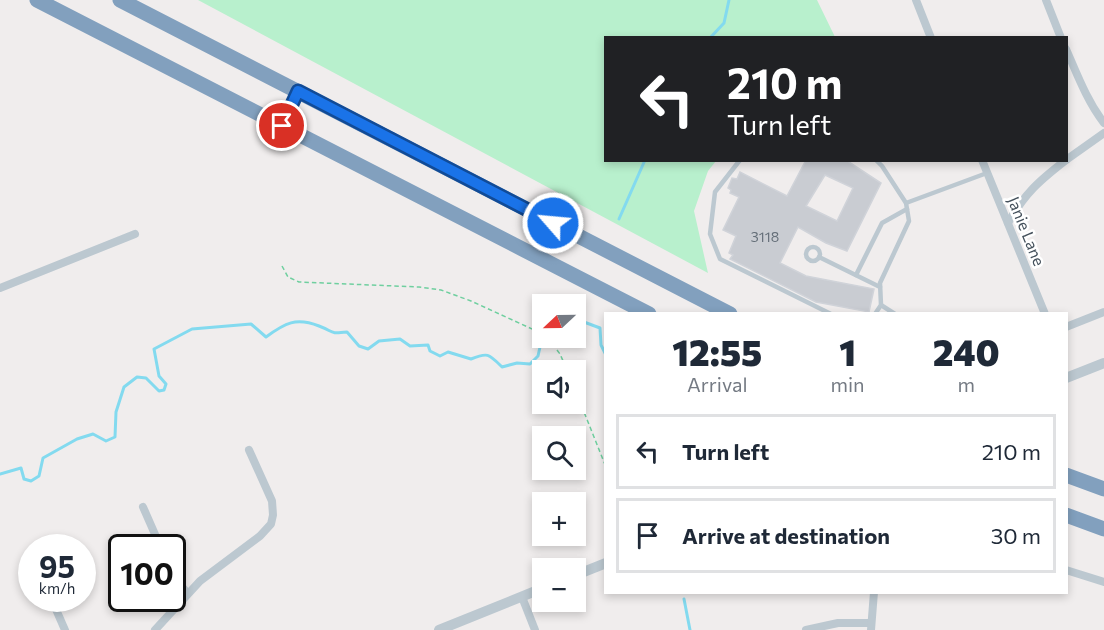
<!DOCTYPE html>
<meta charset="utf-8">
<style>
:root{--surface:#fff;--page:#f6f6f7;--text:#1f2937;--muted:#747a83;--line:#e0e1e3}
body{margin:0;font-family:Commissioner,sans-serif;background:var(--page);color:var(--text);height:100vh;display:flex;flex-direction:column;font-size:22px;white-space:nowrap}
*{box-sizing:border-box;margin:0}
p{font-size:20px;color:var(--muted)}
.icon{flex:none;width:33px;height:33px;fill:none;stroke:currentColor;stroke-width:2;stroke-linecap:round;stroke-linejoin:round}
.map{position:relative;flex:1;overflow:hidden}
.sheet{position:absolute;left:604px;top:312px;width:464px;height:282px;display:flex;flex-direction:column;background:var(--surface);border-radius:0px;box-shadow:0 3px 9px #0003}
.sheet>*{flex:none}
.hud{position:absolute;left:604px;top:36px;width:464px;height:126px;border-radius:0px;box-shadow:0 3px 9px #0003;background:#202124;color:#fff;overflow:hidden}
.needle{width:39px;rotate:248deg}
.tools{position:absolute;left:532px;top:294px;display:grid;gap:12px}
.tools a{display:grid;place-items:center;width:54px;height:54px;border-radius:0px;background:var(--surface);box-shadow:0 3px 9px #0003;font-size:30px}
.speed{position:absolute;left:18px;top:534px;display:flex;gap:12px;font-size:30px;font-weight:700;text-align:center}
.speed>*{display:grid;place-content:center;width:78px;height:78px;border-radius:50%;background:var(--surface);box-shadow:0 3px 9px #0003;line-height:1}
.speed small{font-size:15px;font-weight:400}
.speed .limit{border:3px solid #111;border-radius:9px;background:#fff;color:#111}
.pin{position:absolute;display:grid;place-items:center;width:51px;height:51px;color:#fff;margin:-26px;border:3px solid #fff;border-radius:50%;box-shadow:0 2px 6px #0007}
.me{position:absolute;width:66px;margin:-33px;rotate:297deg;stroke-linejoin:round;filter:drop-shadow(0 0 4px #0008)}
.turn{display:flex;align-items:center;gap:21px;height:126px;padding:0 24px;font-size:27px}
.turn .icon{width:78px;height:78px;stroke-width:2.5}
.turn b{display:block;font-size:42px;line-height:51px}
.eta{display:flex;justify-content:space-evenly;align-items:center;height:102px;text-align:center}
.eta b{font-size:36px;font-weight:800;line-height:42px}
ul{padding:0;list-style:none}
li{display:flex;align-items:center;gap:18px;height:75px;margin:0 12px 9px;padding:0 12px;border:3px solid var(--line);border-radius:0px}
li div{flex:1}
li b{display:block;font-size:22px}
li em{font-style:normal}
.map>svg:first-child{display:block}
.green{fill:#b8f0cd}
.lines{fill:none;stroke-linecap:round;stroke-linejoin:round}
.stream{stroke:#83daef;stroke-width:3}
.building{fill:#c9ccd2;stroke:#d0d3d9;stroke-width:1.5;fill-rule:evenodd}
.path{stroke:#6fcf9f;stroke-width:1.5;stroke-dasharray:4.5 3;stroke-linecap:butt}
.service{stroke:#bcc8d0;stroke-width:4.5}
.minor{stroke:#bcc8d0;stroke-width:8}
.tertiary{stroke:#bcc8d0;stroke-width:10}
.motorway{stroke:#82a0be;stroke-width:15}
.route-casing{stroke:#114b97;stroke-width:15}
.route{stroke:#1a73e8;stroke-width:10}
.labels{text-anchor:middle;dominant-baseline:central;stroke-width:5;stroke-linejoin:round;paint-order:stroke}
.number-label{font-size:14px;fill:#656f79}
.street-label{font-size:16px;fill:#44505b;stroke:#fff}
</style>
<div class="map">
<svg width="1104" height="630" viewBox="0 0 1104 630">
<rect width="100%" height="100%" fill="#f0eded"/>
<path class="green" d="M198,0H817L835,37L606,38V160L716,161L708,171L694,211L708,273Z"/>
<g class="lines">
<g class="stream">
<path d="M710,38L724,23L729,0"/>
<path d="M619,219L645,160"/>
<path d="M576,319L600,328L601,345L606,355"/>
<path d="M0,474L21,468L24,479L31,481L39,476L43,458L77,439L93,434L106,441L115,437L116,412L124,387L137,377L146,378L159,391L164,390L166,384L159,376L154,349L192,329L251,324L266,337C285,323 296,317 319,326C335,332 328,334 347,332L359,346L368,349L379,341L400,339L410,346L428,345L430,351L440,356L448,352L471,359C488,352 489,354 502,367L517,363L530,364L538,356L542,338"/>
<path d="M684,599L690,630"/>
</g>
</g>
<path class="building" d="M806,160H846L881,183L847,251L826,243L798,227L780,263L806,276L874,289L869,312L816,302L730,259L733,255L729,253L736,236L723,230L739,197L730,193L731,190L728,188L732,178L737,179L740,172L787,196ZM825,175L853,188L837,221L806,206Z"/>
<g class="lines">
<g class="path">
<path d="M282,266L288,277L299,282L419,287L441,290L471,301L543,334"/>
<path d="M548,338L560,354L567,370"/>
<path d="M576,392L606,467"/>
</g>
<g class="service">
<path d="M283,124L297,93"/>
<path d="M740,160L715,192L710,234L720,259L831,314"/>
<path d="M906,203L987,173"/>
<circle cx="813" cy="254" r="7"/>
<path d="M819,257L880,287"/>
<path d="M856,275L882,223L907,209"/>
<path d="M881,305L895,314"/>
<path d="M875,314L881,305L880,283L909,221L906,203L882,166L876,160"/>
</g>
<g class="minor">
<path d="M916,0L931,38"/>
<path d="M1046,0L1061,38"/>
<path d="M1066,49C1077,74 1087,101 1104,123"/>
<path d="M982,160L1045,314"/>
<path d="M1066,160L1104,133"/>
<path d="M1008,223C1025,193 1039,181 1066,160"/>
<path d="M0,288L135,234"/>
<path d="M1066,327L1104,312"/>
<path d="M143,507L161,548"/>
<path d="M32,556C23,561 24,570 32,576"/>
<path d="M1066,570L1104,582"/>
<path d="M172,574L187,593"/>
<path d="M522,597L535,630"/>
<path d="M51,598L65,630"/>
<path d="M155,630L200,581L260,536L271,524L273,515L272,501L249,450"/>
<path d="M806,630L838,623H871"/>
<path d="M871,630L874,592"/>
</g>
<g class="tertiary">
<path d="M1066,378L1104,363"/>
<path d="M576,575L606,563"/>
<path d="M439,630L543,588"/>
</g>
<g class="motorway">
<path d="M37,0L649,314"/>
<path d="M120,0L730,314"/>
<path d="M1066,475L1104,489"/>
<path d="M1066,515L1104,529"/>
</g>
</g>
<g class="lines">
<g class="route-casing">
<path id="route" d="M282,126L298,91L553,223"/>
</g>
<use href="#route" class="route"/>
</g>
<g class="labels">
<g class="number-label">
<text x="765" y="236">3118</text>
</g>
<g class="street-label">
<text transform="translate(1027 231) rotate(68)">Janie Lane</text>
</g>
</g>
</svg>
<div class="tools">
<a><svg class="needle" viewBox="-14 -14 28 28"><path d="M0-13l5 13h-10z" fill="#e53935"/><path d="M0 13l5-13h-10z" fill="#747a83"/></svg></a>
<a><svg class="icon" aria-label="sound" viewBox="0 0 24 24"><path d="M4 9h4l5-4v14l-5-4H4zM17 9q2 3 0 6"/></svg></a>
<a><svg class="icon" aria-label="search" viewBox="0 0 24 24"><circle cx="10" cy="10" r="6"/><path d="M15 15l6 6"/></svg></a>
<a>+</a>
<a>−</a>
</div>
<div class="speed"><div>95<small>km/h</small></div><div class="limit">100</div></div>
<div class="pin" style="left:282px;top:126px;background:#d93025"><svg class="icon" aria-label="arrive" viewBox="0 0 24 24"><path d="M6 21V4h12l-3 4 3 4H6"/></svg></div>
<svg class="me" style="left:553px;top:223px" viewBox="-20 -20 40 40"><circle r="17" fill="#1a73e8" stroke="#fff" stroke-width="3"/><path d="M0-11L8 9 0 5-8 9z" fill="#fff"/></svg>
<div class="hud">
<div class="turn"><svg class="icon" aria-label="left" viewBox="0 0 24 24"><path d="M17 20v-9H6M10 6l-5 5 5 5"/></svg><div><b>210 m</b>Turn left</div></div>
</div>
<section class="sheet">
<div class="eta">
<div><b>12:55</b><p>Arrival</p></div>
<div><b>1</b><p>min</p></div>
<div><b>240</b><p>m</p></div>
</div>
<ul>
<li><svg class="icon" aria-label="left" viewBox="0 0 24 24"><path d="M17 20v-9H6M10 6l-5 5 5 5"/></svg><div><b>Turn left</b></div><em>210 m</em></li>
<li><svg class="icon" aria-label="arrive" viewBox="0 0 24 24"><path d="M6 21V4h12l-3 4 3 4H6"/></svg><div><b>Arrive at destination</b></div><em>30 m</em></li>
</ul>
</section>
</div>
